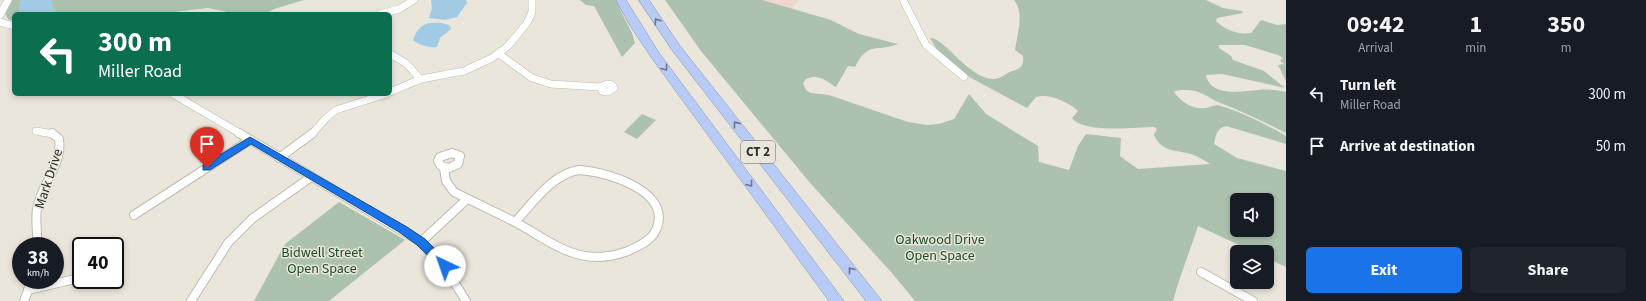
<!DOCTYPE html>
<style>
:root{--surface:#171b24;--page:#20242c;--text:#f1f3f6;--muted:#9ea1a6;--accent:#1a73e8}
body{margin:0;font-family:"Source Sans 3",sans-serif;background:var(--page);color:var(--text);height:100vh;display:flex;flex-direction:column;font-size:15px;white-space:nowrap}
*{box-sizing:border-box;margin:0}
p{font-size:13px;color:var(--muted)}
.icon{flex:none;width:22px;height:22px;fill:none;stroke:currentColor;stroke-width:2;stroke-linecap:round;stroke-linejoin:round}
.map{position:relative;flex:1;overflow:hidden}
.side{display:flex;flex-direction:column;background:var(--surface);width:360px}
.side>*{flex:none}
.guide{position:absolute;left:12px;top:12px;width:380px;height:84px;border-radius:6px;box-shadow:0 2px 6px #0003;background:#0b6e4f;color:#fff;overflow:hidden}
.controls{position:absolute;left:1230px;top:193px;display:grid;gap:8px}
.controls a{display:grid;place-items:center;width:44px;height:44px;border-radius:6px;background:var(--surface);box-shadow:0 2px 6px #0003;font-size:20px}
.speed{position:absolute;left:12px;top:237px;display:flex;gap:8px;font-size:20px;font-weight:700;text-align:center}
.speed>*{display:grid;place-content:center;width:52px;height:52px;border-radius:50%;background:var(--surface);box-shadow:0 2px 6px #0003;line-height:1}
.speed small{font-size:10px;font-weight:400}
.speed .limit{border:2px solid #111;border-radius:6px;background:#fff;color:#111}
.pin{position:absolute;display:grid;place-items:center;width:34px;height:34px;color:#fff;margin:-41px -17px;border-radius:50% 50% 50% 0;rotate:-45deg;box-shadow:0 0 4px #0007}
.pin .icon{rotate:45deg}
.me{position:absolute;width:44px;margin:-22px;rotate:318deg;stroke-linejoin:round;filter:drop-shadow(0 0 3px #0008)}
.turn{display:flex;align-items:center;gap:14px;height:84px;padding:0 20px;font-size:18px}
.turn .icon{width:52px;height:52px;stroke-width:2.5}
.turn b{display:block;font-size:28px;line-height:34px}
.eta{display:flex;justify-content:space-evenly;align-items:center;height:68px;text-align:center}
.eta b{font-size:24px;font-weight:700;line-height:28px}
.button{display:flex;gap:8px;margin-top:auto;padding:8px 20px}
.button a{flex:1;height:46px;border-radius:6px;background:var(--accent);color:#fff;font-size:16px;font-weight:700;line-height:46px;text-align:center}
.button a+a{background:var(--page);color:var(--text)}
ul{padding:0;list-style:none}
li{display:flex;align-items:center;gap:12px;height:52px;padding:0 20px}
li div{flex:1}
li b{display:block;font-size:15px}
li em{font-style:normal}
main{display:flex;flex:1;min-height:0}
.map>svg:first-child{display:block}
.commercial{fill:#efd6ce}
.green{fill:#acc2ae;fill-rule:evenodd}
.water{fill:#a1cbe4}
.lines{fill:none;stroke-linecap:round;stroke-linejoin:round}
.minor-far1-casing{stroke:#bebbb0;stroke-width:8}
.minor-casing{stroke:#bebbb0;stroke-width:10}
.highway-casing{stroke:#8794ae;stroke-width:1}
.minor-far1{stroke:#fff;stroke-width:7}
.minor{stroke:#fff;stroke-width:8}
.highway{fill:#b7cbf6;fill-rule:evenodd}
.oneway{stroke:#6c7485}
.route{fill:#1a73e8;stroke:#114b97}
.labels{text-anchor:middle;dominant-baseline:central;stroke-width:3;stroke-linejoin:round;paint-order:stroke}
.shield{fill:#eae6dc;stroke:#66645f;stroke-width:1}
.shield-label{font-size:13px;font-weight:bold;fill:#2e2d29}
.street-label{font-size:14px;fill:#2e2d29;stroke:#eae6dc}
.park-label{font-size:14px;fill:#1a4c23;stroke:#eae6dc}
</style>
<main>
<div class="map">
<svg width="1286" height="301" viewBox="0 0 1286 301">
<rect width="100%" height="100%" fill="#eae6dc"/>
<path class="commercial" d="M762,0H798L792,9Z"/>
<g class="green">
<path d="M12,0H21L19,11L24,14H14V21L8,19L5,13Z"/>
<path d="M51,0H304L274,9L265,14H237L208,8L157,14H112L91,12L86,14H34L56,11L52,7Z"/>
<path d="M580,0H615L632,33L635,43L622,57L594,6L586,5Z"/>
<path d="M665,0H762L831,20L859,34L898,44C875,53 869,40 855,67L848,66L836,87C827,81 818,73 806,79L803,83L806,90L811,93L829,95L908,122L927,125L939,124L954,119L969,94L986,114L1038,146L1039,162L1069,170L1078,146L1086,134L1121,138L1120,156L1138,169L1210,164C1205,161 1201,158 1196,156C1180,149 1162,154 1154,135L1157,129L1154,127C1137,127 1084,134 1072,118L1078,111C1069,102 1048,93 1036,97L1027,108L1023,106L960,72L939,53L930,38C943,36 968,78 993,79C999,80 1006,73 1012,71C1021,69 1024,66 1023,56L1015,50C1017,35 1025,13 1014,0H1206L1223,8L1242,11L1243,13L1217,18L1216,21C1225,30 1238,35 1251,33L1261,20L1277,25L1286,24V81L1278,65L1284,64L1280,61L1283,58L1278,55L1245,45H1219V48L1231,56L1233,60L1264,71L1285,88L1222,74L1206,75C1211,98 1242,91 1258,90C1267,89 1277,90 1286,92V133C1263,121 1241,111 1218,102C1210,98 1203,93 1195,91C1189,90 1178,89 1174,92C1181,102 1193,110 1206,108C1212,107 1215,104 1221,106C1244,113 1265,124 1286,136V144L1226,126C1216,129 1216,135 1214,144L1237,158L1286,171V267L1267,258V252H1254L1198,226C1190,251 1180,275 1173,301H915L891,272L811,184L701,51ZM1237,200H1267V230H1237Z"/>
<path d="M642,114L656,120L637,139L624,132Z"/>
<path d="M339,202L405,240L329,301H254L285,244Z"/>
</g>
<g class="water">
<path d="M21,0H51L52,7L56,11L24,14L19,11Z"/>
<path d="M431,0H466L467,3L457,17L445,20L429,18L432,8Z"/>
<path d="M442,23L449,25L451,29L440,38L437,47C430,48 418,45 413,40C419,24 426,22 442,23Z"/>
</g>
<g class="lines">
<g class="minor-far1-casing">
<g id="minor-far1">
<path d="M903,0L926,45L964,77"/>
<path d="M380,14L399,9L414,0"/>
<path d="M0,15L8,0"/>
<path d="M0,22L14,26"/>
<path d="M390,54L407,64L420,79"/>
<path d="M499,54L532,78L551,84L600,87"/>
<path d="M607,84L612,85L614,88L608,92L602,91L600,87Z"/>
<path d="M390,92L421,79L464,71L492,58L508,46L527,23L532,12V0"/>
<path d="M173,94L241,134"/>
<path d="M36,131L53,134"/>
<path d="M312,134L326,118L336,110L386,94"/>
</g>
</g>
<g class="minor-casing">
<g id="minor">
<path d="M239,133L421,242L446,269L466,301"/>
<path d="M452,153L460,156L458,164L449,168L441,166L438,161L440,157Z"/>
<path d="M279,158L313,133"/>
<path d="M444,168L446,181L454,192L515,222"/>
<path d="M579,170C603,171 667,189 658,224C655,239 641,245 628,251C612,257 597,259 580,255C556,249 536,233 515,222C533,203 552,174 579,170Z"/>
<path d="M134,215L250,140"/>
<path d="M421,242L467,199"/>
<path d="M37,246C38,234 35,221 37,209C41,184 63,165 59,139L52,133"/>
<path d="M1201,272L1253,301"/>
<path d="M28,290L75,279"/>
<path d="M24,301L32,280"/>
<path d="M191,301L228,243L253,218L311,177"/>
</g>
</g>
<g class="highway-casing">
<g id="highway">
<path d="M616,0H626L659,53L844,301H829L651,57L631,27Z"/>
<path d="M639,0H649L680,46L882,301H866L672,50Z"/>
</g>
</g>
<use href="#minor-far1" class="minor-far1"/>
<use href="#minor" class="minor"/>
<use href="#highway" class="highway"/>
</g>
<defs><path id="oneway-chevron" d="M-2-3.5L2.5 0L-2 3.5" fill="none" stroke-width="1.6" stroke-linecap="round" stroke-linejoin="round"/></defs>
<g class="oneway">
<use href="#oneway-chevron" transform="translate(657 21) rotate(-123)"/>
<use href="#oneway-chevron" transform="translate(665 68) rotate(53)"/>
<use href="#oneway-chevron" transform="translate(736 124) rotate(-128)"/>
<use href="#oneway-chevron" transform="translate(750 184) rotate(53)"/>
<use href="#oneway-chevron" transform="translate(851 270) rotate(-128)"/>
</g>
<path class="route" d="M250,137L407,227L425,239L449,263L451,266L449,269H442L417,245L399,232L251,144L210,170H203V165Z"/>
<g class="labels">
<rect class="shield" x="741" y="141" width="34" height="22" rx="3"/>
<g class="shield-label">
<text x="758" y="152">CT 2</text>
</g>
<g class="street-label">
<text transform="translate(49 179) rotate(-72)">Mark Drive</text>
</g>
<g class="park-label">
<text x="940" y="240">Oakwood Drive<tspan x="940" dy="16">Open Space</tspan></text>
<text x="322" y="253">Bidwell Street<tspan x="322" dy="16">Open Space</tspan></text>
</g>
</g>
</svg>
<div class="controls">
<a><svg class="icon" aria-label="sound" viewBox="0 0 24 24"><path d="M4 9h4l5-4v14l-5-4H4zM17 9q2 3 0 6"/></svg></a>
<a><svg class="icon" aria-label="layers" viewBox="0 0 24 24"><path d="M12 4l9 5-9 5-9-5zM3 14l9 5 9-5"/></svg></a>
</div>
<div class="speed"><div>38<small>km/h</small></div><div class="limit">40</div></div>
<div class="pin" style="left:207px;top:168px;background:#d93025"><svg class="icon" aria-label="arrive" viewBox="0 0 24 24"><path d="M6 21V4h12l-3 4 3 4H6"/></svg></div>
<svg class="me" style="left:445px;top:266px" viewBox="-20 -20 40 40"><circle r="19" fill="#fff"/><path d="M0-13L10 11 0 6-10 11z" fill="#1a73e8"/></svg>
<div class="guide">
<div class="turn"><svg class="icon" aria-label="left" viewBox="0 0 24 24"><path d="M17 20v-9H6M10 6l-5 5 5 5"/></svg><div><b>300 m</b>Miller Road</div></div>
</div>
</div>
<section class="side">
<div class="eta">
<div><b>09:42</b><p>Arrival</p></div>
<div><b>1</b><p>min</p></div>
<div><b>350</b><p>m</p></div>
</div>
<ul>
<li><svg class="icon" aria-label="left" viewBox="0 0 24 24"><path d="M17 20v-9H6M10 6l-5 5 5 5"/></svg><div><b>Turn left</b><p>Miller Road</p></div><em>300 m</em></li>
<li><svg class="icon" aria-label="arrive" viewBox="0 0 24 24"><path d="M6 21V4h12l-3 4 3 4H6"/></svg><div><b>Arrive at destination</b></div><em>50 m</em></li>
</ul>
<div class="button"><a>Exit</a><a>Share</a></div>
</section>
</main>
